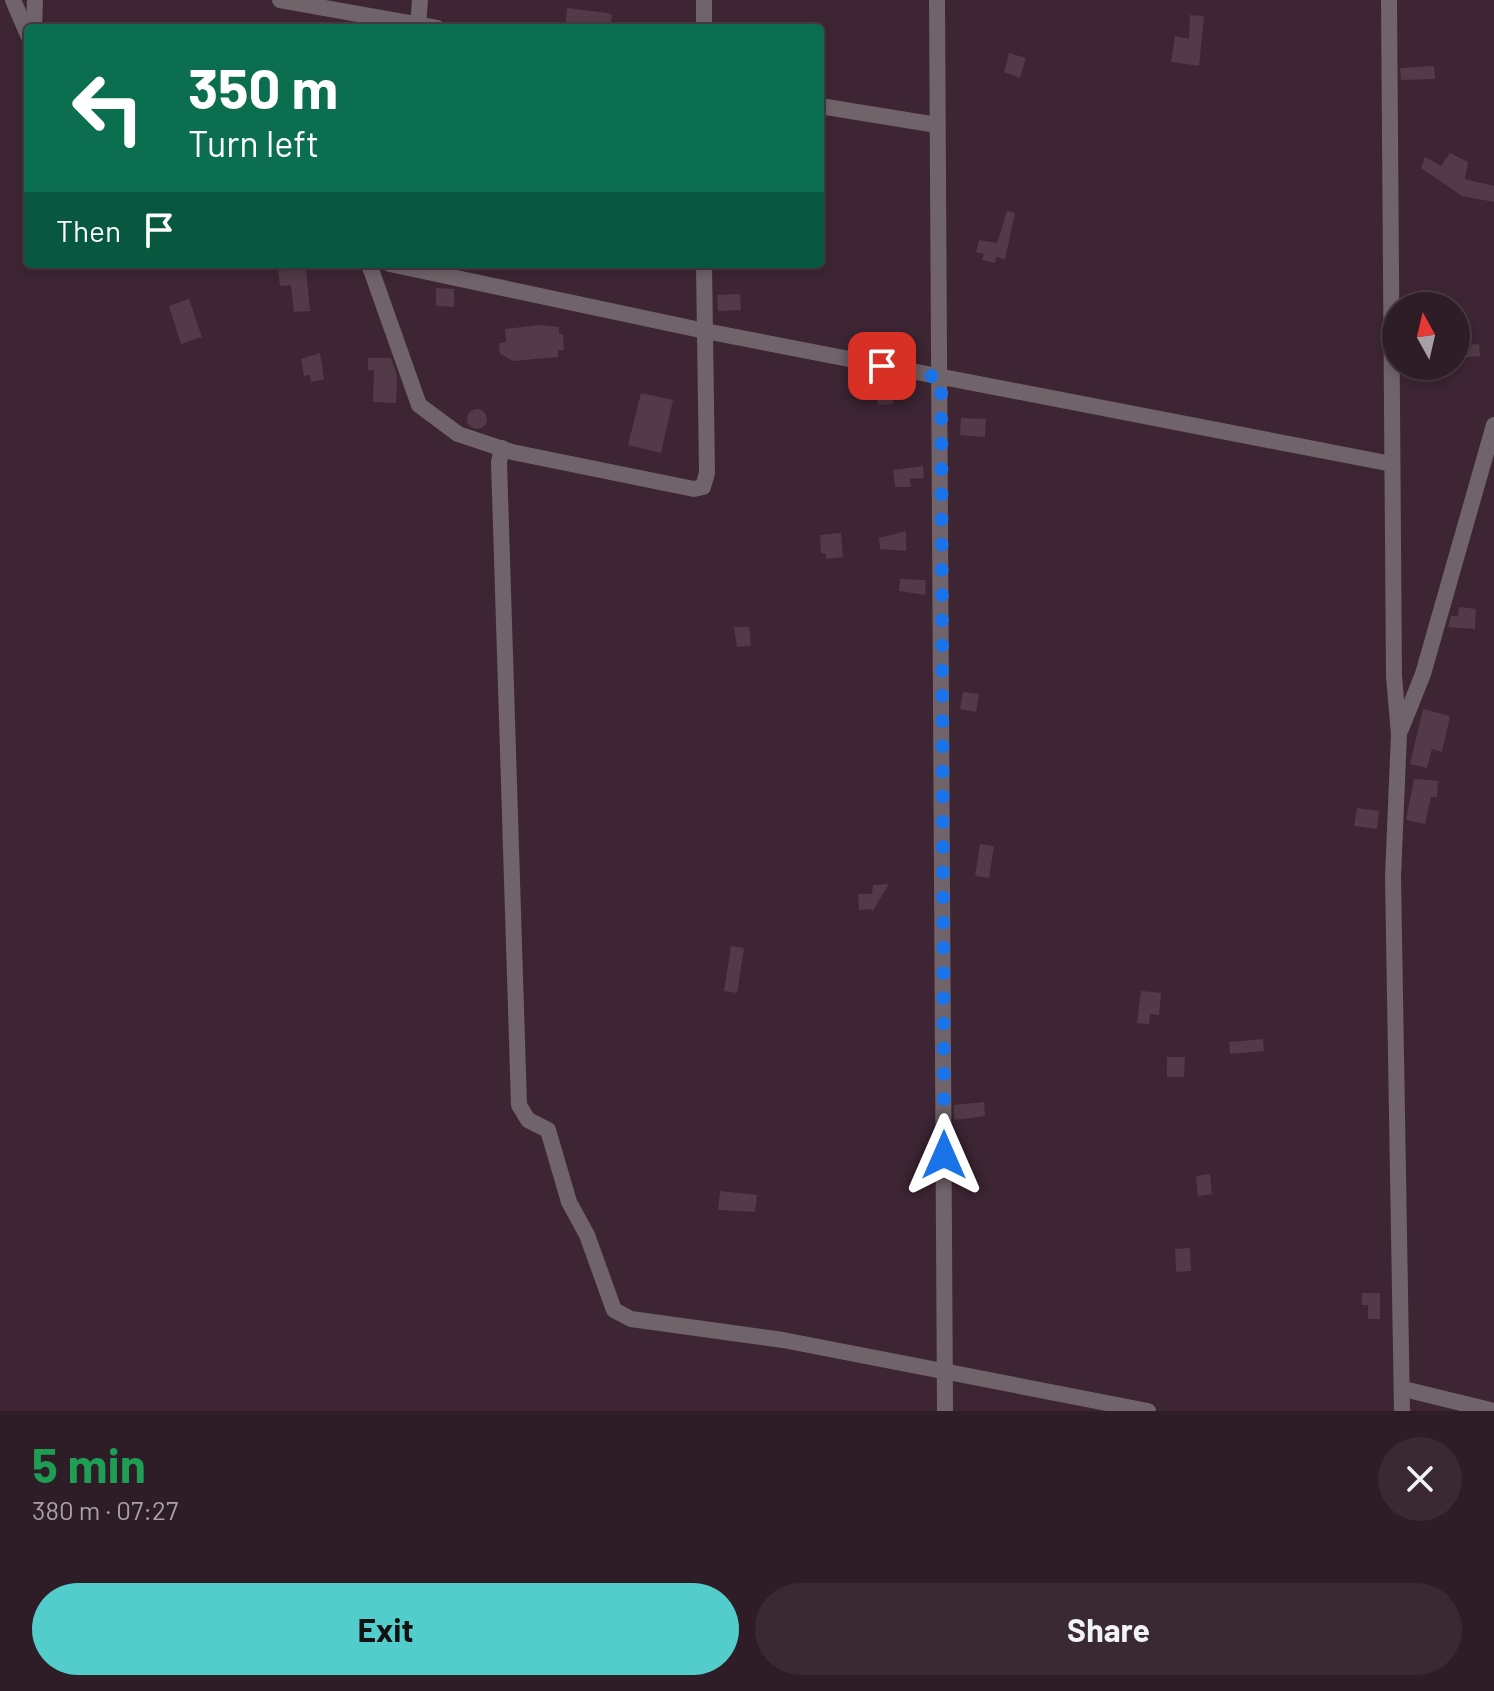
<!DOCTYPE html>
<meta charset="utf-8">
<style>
:root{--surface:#2e1c26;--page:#3a2932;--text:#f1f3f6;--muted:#a7a1a7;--line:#493a43;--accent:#52cdcc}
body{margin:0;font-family:Barlow,sans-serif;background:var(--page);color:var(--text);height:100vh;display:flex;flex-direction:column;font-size:30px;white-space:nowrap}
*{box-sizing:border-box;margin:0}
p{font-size:26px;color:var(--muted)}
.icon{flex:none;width:44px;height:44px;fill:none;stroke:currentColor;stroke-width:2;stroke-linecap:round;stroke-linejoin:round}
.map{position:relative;height:1411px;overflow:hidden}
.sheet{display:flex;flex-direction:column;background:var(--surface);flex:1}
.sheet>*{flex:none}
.top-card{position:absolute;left:24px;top:24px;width:800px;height:244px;border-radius:8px;box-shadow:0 4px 12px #0003,0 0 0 2px var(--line);background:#0b6e4f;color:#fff;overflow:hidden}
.needle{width:52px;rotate:352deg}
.fabs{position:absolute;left:1382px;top:292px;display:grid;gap:16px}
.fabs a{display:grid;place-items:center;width:88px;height:88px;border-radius:50%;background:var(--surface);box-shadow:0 4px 12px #0003,0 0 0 2px var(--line);font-size:40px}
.pin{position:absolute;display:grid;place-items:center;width:68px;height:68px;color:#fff;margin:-34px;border-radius:16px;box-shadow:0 4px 12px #0006}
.me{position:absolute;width:88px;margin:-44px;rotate:0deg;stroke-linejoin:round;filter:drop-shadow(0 0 6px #0008)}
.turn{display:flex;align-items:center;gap:28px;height:168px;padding:0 32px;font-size:36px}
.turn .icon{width:104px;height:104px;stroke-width:2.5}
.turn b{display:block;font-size:56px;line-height:68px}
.then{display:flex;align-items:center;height:76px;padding:0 32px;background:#0003;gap:16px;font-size:30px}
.round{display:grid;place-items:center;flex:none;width:84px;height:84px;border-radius:42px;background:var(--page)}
.overview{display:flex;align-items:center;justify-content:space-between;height:136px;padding:0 32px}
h1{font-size:48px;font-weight:700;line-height:60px;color:#1e9e55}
.action{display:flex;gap:16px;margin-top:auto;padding:16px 32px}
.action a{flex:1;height:92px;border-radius:48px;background:var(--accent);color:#111;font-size:32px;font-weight:700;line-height:92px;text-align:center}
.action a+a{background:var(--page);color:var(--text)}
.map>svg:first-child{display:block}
.building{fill:#533a48}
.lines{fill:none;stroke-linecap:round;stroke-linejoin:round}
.street{stroke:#70636a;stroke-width:16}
.route{stroke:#1a73e8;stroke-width:14;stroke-dasharray:0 25.2}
</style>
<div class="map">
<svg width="1494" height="1411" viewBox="0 0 1494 1411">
<rect width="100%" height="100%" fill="#3d2533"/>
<g class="building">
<path d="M567,8L608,13L612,15L610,28H565Z"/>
<path d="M1190,15L1204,16L1199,66L1171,62L1175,36L1189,39Z"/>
<path d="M1009,53L1026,58L1020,78L1004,72Z"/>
<path d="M1434,66L1435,79L1401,80L1400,68Z"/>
<path d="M1450,153L1468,162L1465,179L1494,186V202L1462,196L1421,168L1425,157L1441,166Z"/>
<path d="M1007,211L1015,213L1005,259L996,257L995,263L982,260L984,254L976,252L979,240L997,243Z"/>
<path d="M306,268L310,311L294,312L291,285L280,286L278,271Z"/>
<path d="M436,288L454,289V307L436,306Z"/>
<path d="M740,294L741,310L718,311L717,295Z"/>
<path d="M189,299L202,337L181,344L169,306Z"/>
<path d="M540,325L559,327V334H563L564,350H558V357L513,361L500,354L499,343L506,342L505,329Z"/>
<path d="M1479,344L1480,356L1456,358V346Z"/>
<path d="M320,353L324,379L311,382L310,375L304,376L301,359Z"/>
<path d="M368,358H391L397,375L396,403L373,402L374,370H368Z"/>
<path d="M876,379H893V404L878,405Z"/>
<path d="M641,393L673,400L661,453L628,445Z"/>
<circle cx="477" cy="419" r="10"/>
<path d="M961,418L986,419L985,437L960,435Z"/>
<path d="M923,466L924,478L910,479L911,487H895L893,470Z"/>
<path d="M906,531V551L880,549L879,538Z"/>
<path d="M841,533L843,557L826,559V554L821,553L820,535Z"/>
<path d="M900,579L926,580L925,595L899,591Z"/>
<path d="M1459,607L1476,609L1475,629L1448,627L1451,616H1458Z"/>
<path d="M734,627H749L751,646L737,647Z"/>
<path d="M963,692L979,694L976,712L960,709Z"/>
<path d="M1423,709L1450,716L1442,752L1432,749L1427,768L1410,764Z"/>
<path d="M1414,779L1438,781L1437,797H1431L1425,824L1406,820Z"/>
<path d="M1357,808L1379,811L1377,829L1354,826Z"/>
<path d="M980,844L994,846L989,878L975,876Z"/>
<path d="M889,884L872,912V909L859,910L858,894H872L873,885Z"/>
<path d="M731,946L744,948L737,993L724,991Z"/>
<path d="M1141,991L1161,993L1159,1015L1150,1014L1149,1024L1137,1023Z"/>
<path d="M1263,1039L1264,1051L1230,1054L1229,1042Z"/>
<path d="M1167,1057H1185L1184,1077H1167Z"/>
<path d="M984,1102L985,1116L954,1120V1105Z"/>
<path d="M1210,1174L1212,1194L1198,1196L1196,1176Z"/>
<path d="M720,1191L757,1195L755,1212L718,1210Z"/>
<path d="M1190,1248L1191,1271L1176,1272L1175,1249Z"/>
<path d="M1362,1293H1380V1319H1368V1305H1362Z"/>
</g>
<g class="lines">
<g class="street">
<path d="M13,0L28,35"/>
<path d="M280,0L437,28"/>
<path d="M937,0L945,1411"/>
<path d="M1389,0L1394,676L1399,734L1393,877L1402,1411"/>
<path d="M418,26L420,0"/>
<path d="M34,28L35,0"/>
<path d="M704,28V0"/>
<path d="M820,106L937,125"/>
<path d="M369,264L419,405L458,434L512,452L694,489L703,487L707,473L704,264"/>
<path d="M390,264L705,331L1392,464"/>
<path d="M502,448L499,462L519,1105L528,1120L548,1130L569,1202L587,1235L614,1310L631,1319L783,1340L1148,1411"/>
<path d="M1401,729L1423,674L1494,425"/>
<path d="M1404,1389L1494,1411"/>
</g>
</g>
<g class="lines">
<path class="route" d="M882,366L941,378L944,1155"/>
</g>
</svg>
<div class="fabs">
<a><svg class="needle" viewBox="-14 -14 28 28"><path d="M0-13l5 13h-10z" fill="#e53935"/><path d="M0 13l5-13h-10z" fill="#a7a1a7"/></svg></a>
</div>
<div class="pin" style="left:882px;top:366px;background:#d93025"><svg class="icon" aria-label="arrive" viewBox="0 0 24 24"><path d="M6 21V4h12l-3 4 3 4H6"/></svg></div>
<svg class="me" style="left:944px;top:1155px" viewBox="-20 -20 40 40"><path d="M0-17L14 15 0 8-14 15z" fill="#1a73e8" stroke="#fff" stroke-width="4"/></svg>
<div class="top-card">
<div class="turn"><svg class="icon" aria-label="left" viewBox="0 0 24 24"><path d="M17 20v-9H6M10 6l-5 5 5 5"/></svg><div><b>350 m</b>Turn left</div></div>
<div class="then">Then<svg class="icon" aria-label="arrive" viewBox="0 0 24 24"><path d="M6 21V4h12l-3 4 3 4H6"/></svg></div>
</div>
</div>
<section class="sheet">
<div class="overview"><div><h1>5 min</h1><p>380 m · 07:27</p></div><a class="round"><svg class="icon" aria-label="close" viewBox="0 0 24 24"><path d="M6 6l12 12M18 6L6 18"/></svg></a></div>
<div class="action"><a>Exit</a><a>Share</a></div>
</section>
